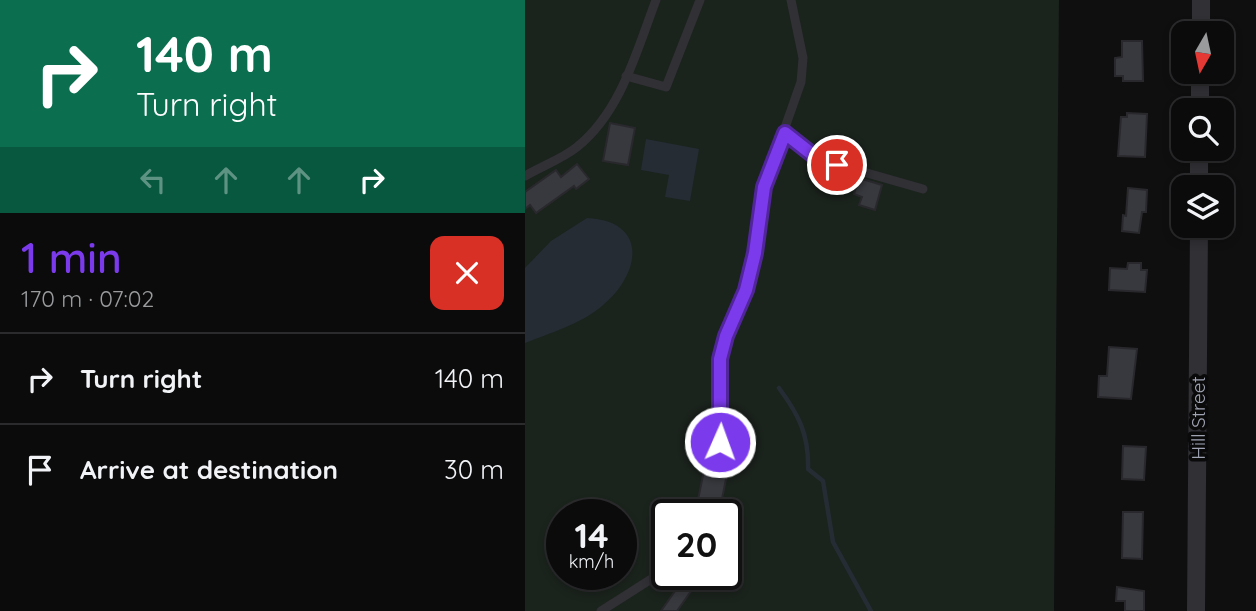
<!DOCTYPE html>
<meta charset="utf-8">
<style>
:root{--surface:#0b0b0c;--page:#19191a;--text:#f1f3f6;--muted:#9a9b9d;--line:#2b2b2d;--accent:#7c3aed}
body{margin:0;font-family:Quicksand,sans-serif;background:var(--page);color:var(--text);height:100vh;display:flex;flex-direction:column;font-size:26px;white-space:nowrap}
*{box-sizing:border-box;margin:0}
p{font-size:23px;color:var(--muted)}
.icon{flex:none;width:38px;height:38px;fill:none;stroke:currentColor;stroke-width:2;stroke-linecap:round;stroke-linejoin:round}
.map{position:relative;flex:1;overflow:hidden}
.details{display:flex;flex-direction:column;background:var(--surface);width:525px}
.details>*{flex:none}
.top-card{background:#0b6e4f;color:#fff;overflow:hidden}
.needle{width:46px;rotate:189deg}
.controls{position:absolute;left:646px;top:21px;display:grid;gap:14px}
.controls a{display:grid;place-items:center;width:63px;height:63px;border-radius:14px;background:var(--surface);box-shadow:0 4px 10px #0003,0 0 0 2px var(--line);font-size:35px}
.speed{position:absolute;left:21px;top:499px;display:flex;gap:14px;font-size:35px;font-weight:700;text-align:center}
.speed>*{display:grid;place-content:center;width:91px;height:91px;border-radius:50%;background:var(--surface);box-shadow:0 4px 10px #0003,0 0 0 2px var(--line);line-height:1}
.speed small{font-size:18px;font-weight:400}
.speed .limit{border:4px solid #111;border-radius:10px;background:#fff;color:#111}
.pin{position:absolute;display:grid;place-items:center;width:60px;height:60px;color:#fff;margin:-30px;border:4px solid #fff;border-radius:50%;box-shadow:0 2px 7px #0007}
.me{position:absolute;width:77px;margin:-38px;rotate:2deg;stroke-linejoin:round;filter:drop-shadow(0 0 5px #0008)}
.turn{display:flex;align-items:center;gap:24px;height:147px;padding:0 21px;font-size:32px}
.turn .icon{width:91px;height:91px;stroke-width:2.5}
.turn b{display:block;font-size:49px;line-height:60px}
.lanes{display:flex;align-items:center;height:66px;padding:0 21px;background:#0003;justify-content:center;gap:35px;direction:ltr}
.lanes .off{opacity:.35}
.round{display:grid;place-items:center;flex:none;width:74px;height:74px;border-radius:14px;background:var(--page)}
.headline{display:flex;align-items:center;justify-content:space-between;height:119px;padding:0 21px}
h1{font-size:42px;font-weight:600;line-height:52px;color:var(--accent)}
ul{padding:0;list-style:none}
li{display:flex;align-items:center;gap:21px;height:91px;padding:0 21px;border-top:2px solid var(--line)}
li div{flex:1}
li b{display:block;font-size:26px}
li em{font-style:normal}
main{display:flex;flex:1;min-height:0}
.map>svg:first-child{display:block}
.green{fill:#1b231d;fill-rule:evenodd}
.water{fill:#252c34}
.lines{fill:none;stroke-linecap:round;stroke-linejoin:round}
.stream{stroke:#252c34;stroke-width:4.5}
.building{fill:#38393e;stroke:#29292d;stroke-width:2}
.service{stroke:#303035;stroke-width:9}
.minor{stroke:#303035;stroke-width:18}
.route-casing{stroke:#51269a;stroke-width:18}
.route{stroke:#7c3aed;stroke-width:12}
.labels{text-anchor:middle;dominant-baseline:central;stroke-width:7;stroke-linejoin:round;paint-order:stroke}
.street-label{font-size:19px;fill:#9fa3b2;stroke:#0a0a0b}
</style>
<main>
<section class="details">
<div class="top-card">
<div class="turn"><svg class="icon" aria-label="right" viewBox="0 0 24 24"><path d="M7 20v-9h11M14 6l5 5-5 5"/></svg><div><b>140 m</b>Turn right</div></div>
<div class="lanes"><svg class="icon off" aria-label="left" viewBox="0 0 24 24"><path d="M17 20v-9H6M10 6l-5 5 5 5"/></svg><svg class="icon off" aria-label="ahead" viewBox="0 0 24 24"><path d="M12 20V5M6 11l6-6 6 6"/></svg><svg class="icon off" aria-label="ahead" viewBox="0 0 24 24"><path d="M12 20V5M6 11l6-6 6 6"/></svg><svg class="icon" aria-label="right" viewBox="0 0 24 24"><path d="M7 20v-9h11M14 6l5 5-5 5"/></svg></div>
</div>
<div class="headline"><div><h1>1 min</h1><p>170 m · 07:02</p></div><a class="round" style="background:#d93025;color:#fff"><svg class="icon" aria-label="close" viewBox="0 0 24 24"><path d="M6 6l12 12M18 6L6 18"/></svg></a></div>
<ul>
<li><svg class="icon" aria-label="right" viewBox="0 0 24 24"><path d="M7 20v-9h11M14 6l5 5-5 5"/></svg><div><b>Turn right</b></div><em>140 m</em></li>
<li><svg class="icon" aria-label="arrive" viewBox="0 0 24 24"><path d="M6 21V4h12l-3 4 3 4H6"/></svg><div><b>Arrive at destination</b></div><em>30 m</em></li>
</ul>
</section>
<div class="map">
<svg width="731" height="611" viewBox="0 0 731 611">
<rect width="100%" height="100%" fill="#0f0f10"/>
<path class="green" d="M0,0H534L529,611H0ZM37,514H96V574H37ZM142,514H201V574H142Z"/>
<g class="water">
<path d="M121,139L174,149L165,201L140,197L144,175L116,170Z"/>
<path d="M62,218C124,221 116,274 77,306C56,324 25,333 0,343V268L26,241Z"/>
</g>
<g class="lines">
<path class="stream" d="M254,388C274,415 284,435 283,469L298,481L308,542L346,611"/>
</g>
<g class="building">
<path d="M597,41H617L618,81H598V76H590V58L597,57Z"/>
<path d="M602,113L622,114L620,157L593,156L596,117H602Z"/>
<path d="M85,123L110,128L103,165L78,161Z"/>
<path d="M52,164L64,179L51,189L49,186L11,213L5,205L0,209V192L31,170L36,177Z"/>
<path d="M334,178L357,185L350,210L334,205L337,197L329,194Z"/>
<path d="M603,188L622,190L621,212H617L614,233L597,231L598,215L601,216Z"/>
<path d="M603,263H616V270H622L620,292L584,290L585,268L602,269Z"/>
<path d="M584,347L612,349L606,399L573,397L574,376H582Z"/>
<path d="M598,446L621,447L619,480L597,479Z"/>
<path d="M179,470L202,474L194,514H158L161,498L173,500Z"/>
<path d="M598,512H618L617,559L597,558Z"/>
<path d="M162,574H178L152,611H136Z"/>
<path d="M592,587L619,591V611H600V601H591Z"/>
</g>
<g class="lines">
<g class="service">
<path d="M101,76L141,87L175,0"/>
<path d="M260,133L293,159L398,189"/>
<path d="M0,176C17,166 37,159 52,147C96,112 112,50 131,0"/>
<path d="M194,459L197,424L195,359L201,336L221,291L230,253L239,187L276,82L278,58L266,0"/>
<path d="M76,611L142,569"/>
</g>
<g class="minor">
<path d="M676,33V0"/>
<path d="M675,110V72"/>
<path d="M674,187V149"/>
<path d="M671,611L674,226"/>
</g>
</g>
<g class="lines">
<g class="route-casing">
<path id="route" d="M195,442V359L201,336L221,290L230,253L239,187L260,133L293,159L312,165"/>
</g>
<use href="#route" class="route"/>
</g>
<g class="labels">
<g class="street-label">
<text transform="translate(673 418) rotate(-90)">Hill Street</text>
</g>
</g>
</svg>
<div class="controls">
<a><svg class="needle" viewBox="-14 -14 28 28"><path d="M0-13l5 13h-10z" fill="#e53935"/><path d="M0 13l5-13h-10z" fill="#9a9b9d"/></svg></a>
<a><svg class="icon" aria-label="search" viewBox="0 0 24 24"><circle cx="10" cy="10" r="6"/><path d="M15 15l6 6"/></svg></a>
<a><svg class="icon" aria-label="layers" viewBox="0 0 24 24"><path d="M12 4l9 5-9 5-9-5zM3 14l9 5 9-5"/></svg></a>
</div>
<div class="speed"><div>14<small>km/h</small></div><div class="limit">20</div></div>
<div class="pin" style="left:312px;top:165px;background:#d93025"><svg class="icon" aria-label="arrive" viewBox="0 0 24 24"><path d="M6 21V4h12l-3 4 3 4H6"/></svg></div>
<svg class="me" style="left:195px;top:442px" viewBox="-20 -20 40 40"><circle r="17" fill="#7c3aed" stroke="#fff" stroke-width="3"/><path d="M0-11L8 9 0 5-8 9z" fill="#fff"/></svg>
</div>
</main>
